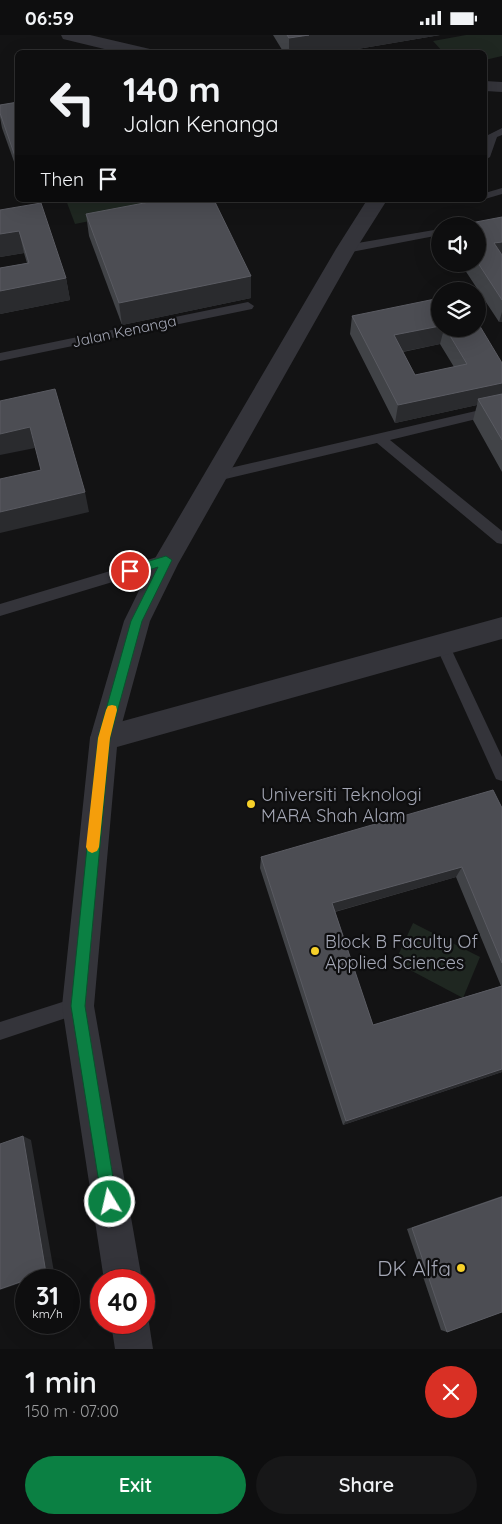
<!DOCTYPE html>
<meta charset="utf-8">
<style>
:root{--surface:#0e0e0f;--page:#171718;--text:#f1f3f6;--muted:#9b9c9e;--line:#2e2e2f;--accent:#0b8043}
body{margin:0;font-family:Quicksand,sans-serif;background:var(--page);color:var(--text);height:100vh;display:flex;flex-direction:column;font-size:19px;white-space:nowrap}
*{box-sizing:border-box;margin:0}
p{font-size:16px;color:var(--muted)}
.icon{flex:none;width:28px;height:28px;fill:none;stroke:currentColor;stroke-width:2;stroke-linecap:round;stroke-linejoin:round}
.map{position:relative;height:1314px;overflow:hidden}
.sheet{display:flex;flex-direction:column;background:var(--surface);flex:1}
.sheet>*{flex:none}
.banner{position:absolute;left:15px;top:15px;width:472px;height:152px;border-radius:8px;box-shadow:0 5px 20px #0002,0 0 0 1px var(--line);background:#0e0e0f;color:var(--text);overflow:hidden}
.tools{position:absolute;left:431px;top:182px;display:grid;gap:10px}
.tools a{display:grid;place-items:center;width:55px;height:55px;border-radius:50%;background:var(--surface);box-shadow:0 5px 20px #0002,0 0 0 1px var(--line);font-size:25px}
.speed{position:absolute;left:15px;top:1234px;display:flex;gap:10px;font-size:25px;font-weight:700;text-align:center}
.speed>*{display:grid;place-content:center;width:65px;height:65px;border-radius:50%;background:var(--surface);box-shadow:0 5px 20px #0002,0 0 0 1px var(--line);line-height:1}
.speed small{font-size:12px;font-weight:400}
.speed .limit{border:8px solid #d22;background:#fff;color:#111}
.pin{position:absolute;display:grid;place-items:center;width:42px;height:42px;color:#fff;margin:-21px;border:2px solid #fff;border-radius:50%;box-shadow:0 1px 5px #0007}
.me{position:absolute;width:55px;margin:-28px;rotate:351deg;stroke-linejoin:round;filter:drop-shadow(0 0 4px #0008)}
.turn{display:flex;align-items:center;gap:18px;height:105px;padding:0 25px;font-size:22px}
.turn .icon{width:65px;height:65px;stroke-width:2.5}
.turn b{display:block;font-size:35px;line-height:42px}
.then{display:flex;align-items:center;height:48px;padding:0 25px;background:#0003;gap:10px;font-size:19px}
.round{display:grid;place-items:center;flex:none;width:52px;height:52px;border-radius:26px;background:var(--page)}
.headline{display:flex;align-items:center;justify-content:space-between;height:85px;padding:0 25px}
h1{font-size:30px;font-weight:600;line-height:38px}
.button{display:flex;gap:10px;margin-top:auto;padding:10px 25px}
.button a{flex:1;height:58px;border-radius:30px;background:var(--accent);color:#fff;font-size:20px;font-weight:600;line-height:58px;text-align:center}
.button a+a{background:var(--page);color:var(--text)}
.status{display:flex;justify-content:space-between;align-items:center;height:35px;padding:0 25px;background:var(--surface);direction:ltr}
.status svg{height:14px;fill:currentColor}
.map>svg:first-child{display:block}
.green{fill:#1f2721}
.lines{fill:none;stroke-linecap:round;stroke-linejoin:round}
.service{fill:#34343a;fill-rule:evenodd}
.minor{fill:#34343a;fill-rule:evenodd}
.tertiary{fill:#34343a;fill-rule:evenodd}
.wall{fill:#414347;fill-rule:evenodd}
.shaded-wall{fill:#2a2b2e}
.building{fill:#4c4d53;stroke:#5a5b62}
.route{fill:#0b8043;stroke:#07532c}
.slow{fill:#f59e0b}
.poi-dot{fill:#f6d029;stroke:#0e0e0f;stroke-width:2}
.labels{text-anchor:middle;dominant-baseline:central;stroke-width:4.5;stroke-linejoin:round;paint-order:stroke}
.far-street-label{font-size:15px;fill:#a4a7b5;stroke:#0e0e0f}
.poi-label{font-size:18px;fill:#a4a7b5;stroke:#0e0e0f;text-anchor:start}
.near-poi-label{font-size:21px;fill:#a4a7b5;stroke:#0e0e0f;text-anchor:end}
</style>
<div class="status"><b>06:59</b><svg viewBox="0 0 49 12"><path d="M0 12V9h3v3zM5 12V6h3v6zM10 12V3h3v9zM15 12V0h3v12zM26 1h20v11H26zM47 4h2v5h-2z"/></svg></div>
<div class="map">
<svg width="502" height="1314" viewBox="0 0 502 1314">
<rect width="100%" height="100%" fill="#131314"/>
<g class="green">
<path d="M466,0H502V21L485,25V18L443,17L433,6Z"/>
<path d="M66,165H194L75,189Z"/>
<path d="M413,888L480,922L463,963L395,927Z"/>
</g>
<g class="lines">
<g class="service">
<path d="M502,93V100L497,102L490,122L485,125V108L488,100Z"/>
<path d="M502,153V159L485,164V158Z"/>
<path d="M440,194V200L346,218L340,214L346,210Z"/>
<path d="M248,267L254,271L252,274L0,326V318Z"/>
<path d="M493,372L497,373L499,376L497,379L390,405L502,496V509L497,508L377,408L217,446L212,444L210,441L212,438L217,436Z"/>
<path d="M167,519L172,521L174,525L172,529L0,581V569Z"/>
<path d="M442,603L447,605L502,722V746L496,744L435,609L437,605Z"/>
<path d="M78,962L84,965L87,971L84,977L0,1005V987Z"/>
</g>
<path class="minor" d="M367,165H387L356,214L178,529L150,586L118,703L114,712L104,716L94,712L90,703L124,586L154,525L336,214Z"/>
<g class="tertiary">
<path d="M61,0H90L150,14L152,18H121L63,4Z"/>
<path d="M485,46L502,47V57L485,56Z"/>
<path d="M502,582V604L117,712L94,971L142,1245H104L62,971L90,703L94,694Z"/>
<path d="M144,1275L149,1288L153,1314H115L111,1288H144Z"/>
</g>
</g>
<g class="wall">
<path d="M273,0H440L334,18H284Z"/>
<path d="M18,67V138L2,93L0,82V70Z"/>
<path d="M0,175L66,243L70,265L0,279V233L27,228L24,218L0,222Z"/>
<path d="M86,179L251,241V263L122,290L89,201Z"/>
<path d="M502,182V287H499L461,229H478Z"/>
<path d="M352,281L440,294H478L502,328V437L473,385L477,370L395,388L350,299ZM440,309L454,332L415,340L403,317Z"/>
<path d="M502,773V1037L343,1090L260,833L261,822ZM456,842L501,951L373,990L335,877Z"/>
<path d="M502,1161V1277L447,1297L441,1295L407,1194Z"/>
</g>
<g class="shaded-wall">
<path d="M309,0H440L334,18H289V3Z"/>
<path d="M19,196L24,218L0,222V199Z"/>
<path d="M502,207V225L494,208Z"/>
<path d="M251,241V263L122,290L119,268Z"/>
<path d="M66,243L70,265L0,279V256Z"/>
<path d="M502,277V287H499Z"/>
<path d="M440,291V294H444L440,309L391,319L394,300Z"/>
<path d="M502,348V365L478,364L477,370L395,388L398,370Z"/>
<path d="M30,392L35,413L0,420V399Z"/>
<path d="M85,457L89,477L0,498V477Z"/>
<path d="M462,832L456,842L330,878L332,868Z"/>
<path d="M502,1034V1037L343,1090L346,1086Z"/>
<path d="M23,1101L31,1105L54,1237L30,1245H26V1246L0,1255Z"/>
</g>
<g class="building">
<path d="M287,0H309L289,3Z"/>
<path d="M18,67V130L0,78V70Z"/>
<path d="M160,165H214L251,241L119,268L86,179Z"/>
<path d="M41,168L66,243L0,256V233L29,228L19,196L0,199V175Z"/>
<path d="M502,182V207L494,208L502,220V265L478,228V191H455Z"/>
<path d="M440,263V291L394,300L415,340L467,329L446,294H478V288L502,328V348L398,370L352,281Z"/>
<path d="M55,354L85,457L0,477V444L41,435L30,392L0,399V366Z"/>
<path d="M502,359V405L478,364Z"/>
<path d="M493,755L502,773V928L462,832L332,868L373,990L502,951V1034L346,1086L261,822Z"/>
<path d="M23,1101L46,1238L0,1254V1109Z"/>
<path d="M502,1162V1277L447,1297L412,1193Z"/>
</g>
<path class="route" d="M166,521L172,525L142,586L110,703L85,971L117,1167L115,1172L110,1174L105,1172L102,1167L71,971L98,703L131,586L158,532L130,541L124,536L126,533Z"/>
<path class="slow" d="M112,670L116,671L117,675L110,703L99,812L97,816L92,818L88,816L86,812L98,703L106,675L108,671Z"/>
<g class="poi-dot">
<circle cx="251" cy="769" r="5"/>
<circle cx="315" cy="916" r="5"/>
<circle cx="461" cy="1233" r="5"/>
</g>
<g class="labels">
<g class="far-street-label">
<text transform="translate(124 296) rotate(-12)">Jalan Kenanga</text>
</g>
<g class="poi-label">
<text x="261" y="759">Universiti Teknologi<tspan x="261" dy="21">MARA Shah Alam</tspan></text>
<text x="325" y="906">Block B Faculty Of<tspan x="325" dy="21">Applied Sciences</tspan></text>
</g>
<g class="near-poi-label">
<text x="451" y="1233">DK Alfa</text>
</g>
</g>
</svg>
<div class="tools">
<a><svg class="icon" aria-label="sound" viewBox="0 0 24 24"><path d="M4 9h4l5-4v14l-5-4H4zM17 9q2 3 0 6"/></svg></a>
<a><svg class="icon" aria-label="layers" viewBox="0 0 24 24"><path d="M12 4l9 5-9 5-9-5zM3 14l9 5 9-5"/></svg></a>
</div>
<div class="speed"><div>31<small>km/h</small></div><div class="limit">40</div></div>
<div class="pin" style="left:130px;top:536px;background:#d93025"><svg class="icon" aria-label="arrive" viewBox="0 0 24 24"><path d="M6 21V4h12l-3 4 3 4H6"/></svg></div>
<svg class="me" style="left:110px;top:1167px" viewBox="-20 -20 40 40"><circle r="17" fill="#0b8043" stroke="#fff" stroke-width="3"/><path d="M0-11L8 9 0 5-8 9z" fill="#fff"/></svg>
<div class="banner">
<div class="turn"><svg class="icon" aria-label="left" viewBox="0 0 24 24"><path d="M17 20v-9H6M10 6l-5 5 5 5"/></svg><div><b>140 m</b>Jalan Kenanga</div></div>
<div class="then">Then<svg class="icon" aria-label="arrive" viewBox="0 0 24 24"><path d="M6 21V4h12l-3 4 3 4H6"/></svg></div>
</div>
</div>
<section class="sheet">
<div class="headline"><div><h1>1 min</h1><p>150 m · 07:00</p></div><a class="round" style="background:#d93025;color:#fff"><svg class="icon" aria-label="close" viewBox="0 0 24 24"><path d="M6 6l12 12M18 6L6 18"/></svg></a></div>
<div class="button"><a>Exit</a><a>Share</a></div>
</section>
